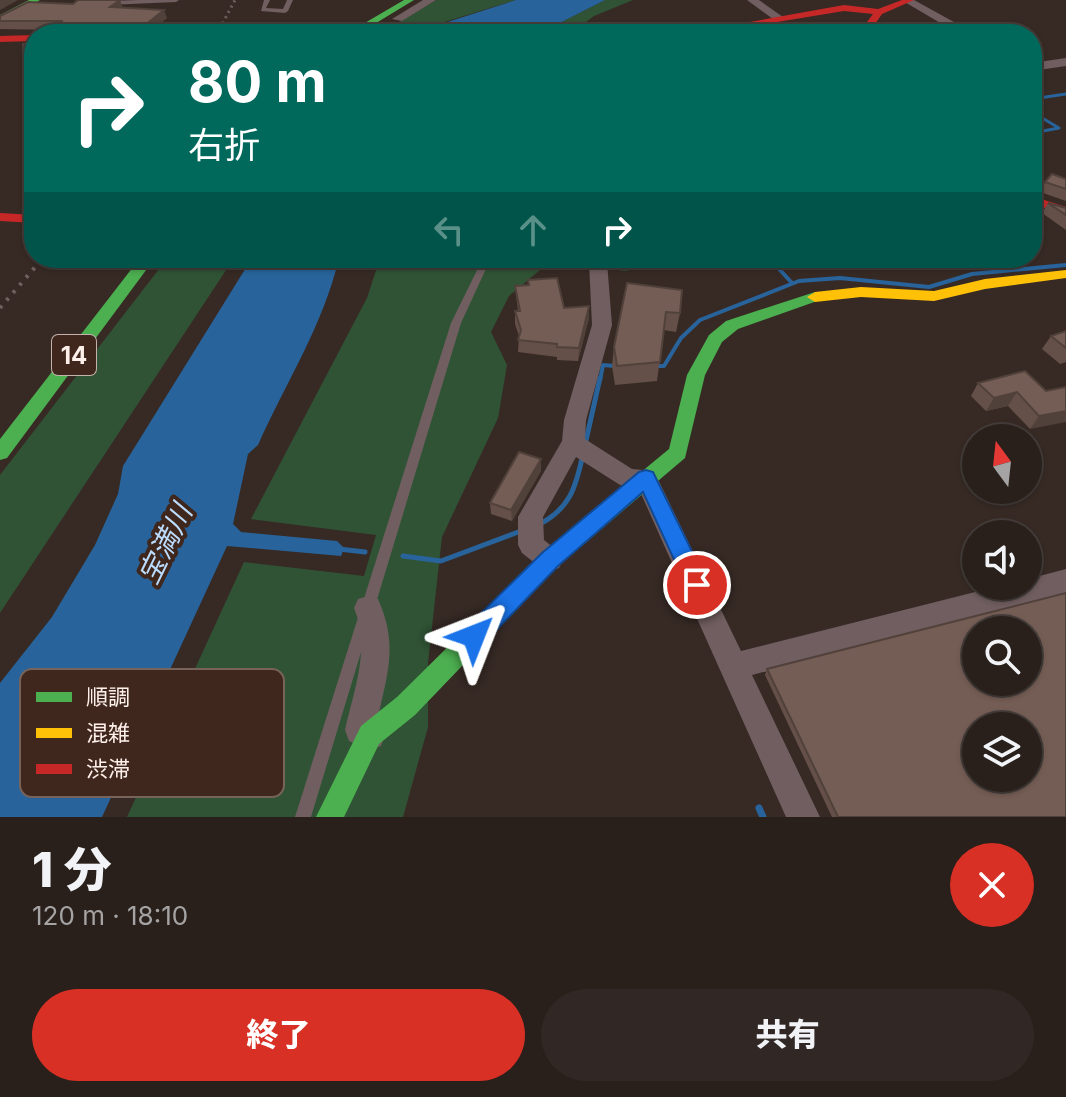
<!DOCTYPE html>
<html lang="ja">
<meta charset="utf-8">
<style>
:root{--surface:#29201c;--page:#312825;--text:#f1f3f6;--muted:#a5a3a3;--line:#453e3b;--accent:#d93025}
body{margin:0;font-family:Inter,"Noto Sans JP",sans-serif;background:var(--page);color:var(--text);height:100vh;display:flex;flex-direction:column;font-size:30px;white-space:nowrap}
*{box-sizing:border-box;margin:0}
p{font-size:26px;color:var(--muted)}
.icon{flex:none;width:44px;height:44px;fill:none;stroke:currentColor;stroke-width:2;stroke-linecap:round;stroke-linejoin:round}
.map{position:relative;height:817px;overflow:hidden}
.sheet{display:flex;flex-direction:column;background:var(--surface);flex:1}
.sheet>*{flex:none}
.guide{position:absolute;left:24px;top:24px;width:1018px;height:244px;border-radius:32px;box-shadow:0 2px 6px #0004,0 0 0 2px var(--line);background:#00695c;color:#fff;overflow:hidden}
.needle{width:52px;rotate:345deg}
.tools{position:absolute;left:962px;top:424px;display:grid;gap:16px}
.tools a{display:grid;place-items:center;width:80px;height:80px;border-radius:50%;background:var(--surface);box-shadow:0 2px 6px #0004,0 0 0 2px var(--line);font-size:40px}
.pin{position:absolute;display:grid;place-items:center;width:68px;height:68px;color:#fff;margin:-34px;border:4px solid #fff;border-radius:50%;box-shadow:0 2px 8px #0007}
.me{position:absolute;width:88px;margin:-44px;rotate:45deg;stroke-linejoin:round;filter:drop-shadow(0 0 6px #0008)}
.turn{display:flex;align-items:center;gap:28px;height:168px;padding:0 32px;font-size:36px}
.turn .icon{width:104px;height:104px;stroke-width:2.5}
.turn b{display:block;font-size:56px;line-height:68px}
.lanes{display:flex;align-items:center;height:76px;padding:0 32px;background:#0003;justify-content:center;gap:40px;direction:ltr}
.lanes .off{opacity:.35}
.round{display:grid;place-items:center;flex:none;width:84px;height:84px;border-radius:42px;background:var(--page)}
.headline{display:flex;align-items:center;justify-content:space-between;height:136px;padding:0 32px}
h1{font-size:48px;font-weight:800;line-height:60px}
.primary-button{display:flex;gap:16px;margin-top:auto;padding:16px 32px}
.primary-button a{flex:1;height:92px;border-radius:48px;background:var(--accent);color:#fff;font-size:32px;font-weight:800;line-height:92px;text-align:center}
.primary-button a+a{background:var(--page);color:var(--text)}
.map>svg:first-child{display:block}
.green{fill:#305335}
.water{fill:#28649b}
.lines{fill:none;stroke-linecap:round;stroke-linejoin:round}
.stream-far3{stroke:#28649b;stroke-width:3}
.stream-far2{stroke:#28649b;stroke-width:4}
.stream-far1{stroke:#28649b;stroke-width:5}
.stream{stroke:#28649b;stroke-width:7}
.lane{fill:#705e60;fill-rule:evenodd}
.street{fill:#705e60;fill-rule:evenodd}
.fast{fill:#4caf50;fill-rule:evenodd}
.slow{fill:#ffc107;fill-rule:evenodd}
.jam{fill:#c62828;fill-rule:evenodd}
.rail-far1{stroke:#6d605e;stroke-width:3;stroke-dasharray:2 4;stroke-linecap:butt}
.rail{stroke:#6d605e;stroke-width:4;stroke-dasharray:3 7;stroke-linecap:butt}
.wall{fill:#645048}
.shaded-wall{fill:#51413b}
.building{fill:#745d54;stroke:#51413b;stroke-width:2;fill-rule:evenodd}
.route{fill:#1a73e8;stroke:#114b97;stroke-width:2}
.labels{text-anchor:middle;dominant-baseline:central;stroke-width:8;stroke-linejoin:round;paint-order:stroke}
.shield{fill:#3f271d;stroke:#c4b3ac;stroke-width:2}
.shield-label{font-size:24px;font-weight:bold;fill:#fdefe9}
.water-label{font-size:28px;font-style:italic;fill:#bbdcfe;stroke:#3f271d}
.key{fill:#3f271d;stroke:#78635a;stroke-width:2}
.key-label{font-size:22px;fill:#fdefe9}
</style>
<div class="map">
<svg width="1066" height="817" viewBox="0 0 1066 817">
<rect width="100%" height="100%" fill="#372a25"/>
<g class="green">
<path d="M436,0H516L412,32L391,27Z"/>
<path d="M605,0H633L594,16L570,34H538Z"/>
<path d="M234,258L0,613V475L166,260Z"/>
<path d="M380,258L580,260L691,258L625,271L590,266L540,270L509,296L491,332L507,365L498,418L442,537L428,663V727L403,817H127L244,562L364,576L376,535L251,519L367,298Z"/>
</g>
<g class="water">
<path d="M516,0H605L538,34H410Z"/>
<path d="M252,258H339C323,326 286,382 258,445L248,454L233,524L241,532L337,541L344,548L341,556L227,546L102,817H0V683L52,617L95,545L118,494L123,466Z"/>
</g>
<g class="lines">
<g class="stream-far3">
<path d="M1032,99L1066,94"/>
<path d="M1032,112L1059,128L1032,133"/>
</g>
<g class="stream-far2">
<path d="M769,258L792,283"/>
<path d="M653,366H664L681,338L700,320L799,281L840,278L929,287L972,274L1066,265"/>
<path d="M600,380L603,365L615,366"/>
</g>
<g class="stream-far1">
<path d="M585,445L600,378"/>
<path d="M538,525C570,509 576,487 583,454"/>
<path d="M339,549L365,552"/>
<path d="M403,556L441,561L521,531"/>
</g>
<path class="stream" d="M759,808L763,817"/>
<g class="lane">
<path d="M139,0H179L176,2L107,5L104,3L107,1Z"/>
<path d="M264,0H270L266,8L283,9L287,0H293L288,11L285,13L261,11Z"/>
<path d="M483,258H491L461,323L311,817H295L451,323Z"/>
</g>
<g class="street">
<path d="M423,0H436L402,21L392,19Z"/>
<path d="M747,0H759L783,17L773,19Z"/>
<path d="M914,0L972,32L974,34H959L903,1Z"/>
<path d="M1066,58V66L1032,71V63Z"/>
<path d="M592,258H604L607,262L612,325L586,420L585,439L632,469L654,471L741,651L999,586H1028V579L1066,569V593L752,675L820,817H786L638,487L620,485L576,457L543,517L544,540L559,552L563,560L559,568L550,571L541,568L522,553L518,545V517L562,441L564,420L592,325L589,262Z"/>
<path d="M368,596L378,599C399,646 387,675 377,722L385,735L381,746L370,750L349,741L345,730C354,689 371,649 354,608L358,599Z"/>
</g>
<g class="fast">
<path d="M29,0H40L0,22V15Z"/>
<path d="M404,0H414L358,34H346Z"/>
<path d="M140,258H155L7,458L0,460V439Z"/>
<path d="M815,292L820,294L823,297L820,300L738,329L722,342L705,375L685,458L558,566L415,715L379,744L344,817H316L361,726L397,697L542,554L669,449L687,375L709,335L726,321Z"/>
</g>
<path class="slow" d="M1066,270V278L985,289L934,301L861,297L815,302L807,297L815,292L861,287L934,291L985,279Z"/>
<g class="jam">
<path d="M902,0H914L882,14L868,34H858L873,14L844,11L705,34H683L844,5L878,9Z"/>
<path d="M34,35V41L0,42V36Z"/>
<path d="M1032,196L1066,207V215L1032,204Z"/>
<path d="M0,213L34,215V223L0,221Z"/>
</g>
<path class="rail-far1" d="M217,34L235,0"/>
<path class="rail" d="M0,308L43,258"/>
</g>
<g class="wall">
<path d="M123,8L167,18L147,34H62V30L0,29V16Z"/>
<path d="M34,43V63H27L23,54Z"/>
<path d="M1066,179V201L1040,192L1045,182Z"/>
<path d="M1048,203L1066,208V230L1042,213Z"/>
<path d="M528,280L564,308L589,306V318L578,361L557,360V357L518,352L519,336L515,324V311H518L515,286L528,285Z"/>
<path d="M627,283L680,313L676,332L664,330L657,381L615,385L612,366L614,347Z"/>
<path d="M1066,331V362L1060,364L1042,349L1051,336Z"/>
<path d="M978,383L1046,391L1066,387L1030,429L1008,406L986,411L971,396Z"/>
<path d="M541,459V471L512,521L491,514L490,503Z"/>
<path d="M767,669L1066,817H832L765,675Z"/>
</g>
<g class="shaded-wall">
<path d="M0,0H18L0,10Z"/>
<path d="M120,0L123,8L110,7Z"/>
<path d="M164,10L167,18L147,34H142L140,29Z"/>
<path d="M268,24L270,32L268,34H258Z"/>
<path d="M132,28L134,34H125Z"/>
<path d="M589,306V318L578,361L579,348Z"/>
<path d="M1017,392L1008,406L986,411L994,398Z"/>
<path d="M1066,411V422L1030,429L1039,416Z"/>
<path d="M541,459V471L512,521L511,510Z"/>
</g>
<g class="building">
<path d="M78,0H120L110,7L164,10L140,29L132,28L125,34H62V21H0V16L28,2L73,4Z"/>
<path d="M248,23L268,24L258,34H237Z"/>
<path d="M34,43V54H23V44Z"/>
<path d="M1052,174L1066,179V189L1045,182Z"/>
<path d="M1048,203L1066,208V215Z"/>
<path d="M557,278L564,308L589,306L579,348L557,347V344L518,340L521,330L515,311H520L515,286L529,285L528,280Z"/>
<path d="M627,283L682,290L680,313L666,312L660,362L617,366L614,347Z"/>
<path d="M1066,331V348L1051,336Z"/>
<path d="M1025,371L1046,391L1066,387V411L1039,416L1017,392L994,398L978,383Z"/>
<path d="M519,452L541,459L511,510L490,503Z"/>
<path d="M1066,593V817H838L767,669ZM976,630H1028V682H976ZM976,726H1028V778H976Z"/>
</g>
<path class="route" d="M646,470L653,472L705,578L708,585L705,592L697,595L689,592L643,492L558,566L483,644L474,647L466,644L463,636L466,628L542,553L639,472Z"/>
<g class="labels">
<rect class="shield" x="52" y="335" width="44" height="40" rx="6"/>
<g class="shield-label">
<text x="74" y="355">14</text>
</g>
<g class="water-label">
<text transform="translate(165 544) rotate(-64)">宝満川</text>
</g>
</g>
<rect x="20" y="669" width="264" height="128" rx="12" class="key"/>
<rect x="36" y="692" width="36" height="10" fill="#4caf50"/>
<rect x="36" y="728" width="36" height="10" fill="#ffc107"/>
<rect x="36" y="764" width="36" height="10" fill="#c62828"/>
<g class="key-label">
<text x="86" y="705">順調</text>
<text x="86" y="741">混雑</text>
<text x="86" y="777">渋滞</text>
</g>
</svg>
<div class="tools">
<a><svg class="needle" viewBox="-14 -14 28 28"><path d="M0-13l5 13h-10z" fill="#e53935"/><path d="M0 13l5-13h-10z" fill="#a5a3a3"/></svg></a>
<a><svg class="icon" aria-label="sound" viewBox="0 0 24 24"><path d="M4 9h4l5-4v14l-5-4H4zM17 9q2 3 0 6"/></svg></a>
<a><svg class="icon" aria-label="search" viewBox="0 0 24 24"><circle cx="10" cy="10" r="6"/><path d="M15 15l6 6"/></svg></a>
<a><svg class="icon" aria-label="layers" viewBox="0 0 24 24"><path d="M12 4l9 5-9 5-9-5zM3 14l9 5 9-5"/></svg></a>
</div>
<div class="pin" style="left:697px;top:585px;background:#d93025"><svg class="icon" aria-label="arrive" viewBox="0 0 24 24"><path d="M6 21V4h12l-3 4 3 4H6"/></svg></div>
<svg class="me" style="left:474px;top:636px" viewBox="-20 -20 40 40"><path d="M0-17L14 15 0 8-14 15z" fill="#1a73e8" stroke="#fff" stroke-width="4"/></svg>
<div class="guide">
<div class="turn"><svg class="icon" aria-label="right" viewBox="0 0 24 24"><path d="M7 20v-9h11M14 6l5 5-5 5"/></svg><div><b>80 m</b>右折</div></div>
<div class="lanes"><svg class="icon off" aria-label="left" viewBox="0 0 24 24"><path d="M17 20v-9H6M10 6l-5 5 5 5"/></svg><svg class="icon off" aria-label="ahead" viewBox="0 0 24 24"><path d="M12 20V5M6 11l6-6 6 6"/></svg><svg class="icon" aria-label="right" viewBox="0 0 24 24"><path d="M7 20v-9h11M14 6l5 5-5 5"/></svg></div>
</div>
</div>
<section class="sheet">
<div class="headline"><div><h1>1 分</h1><p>120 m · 18:10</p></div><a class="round" style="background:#d93025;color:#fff"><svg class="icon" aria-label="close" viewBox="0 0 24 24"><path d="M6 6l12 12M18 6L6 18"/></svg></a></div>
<div class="primary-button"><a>終了</a><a>共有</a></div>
</section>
